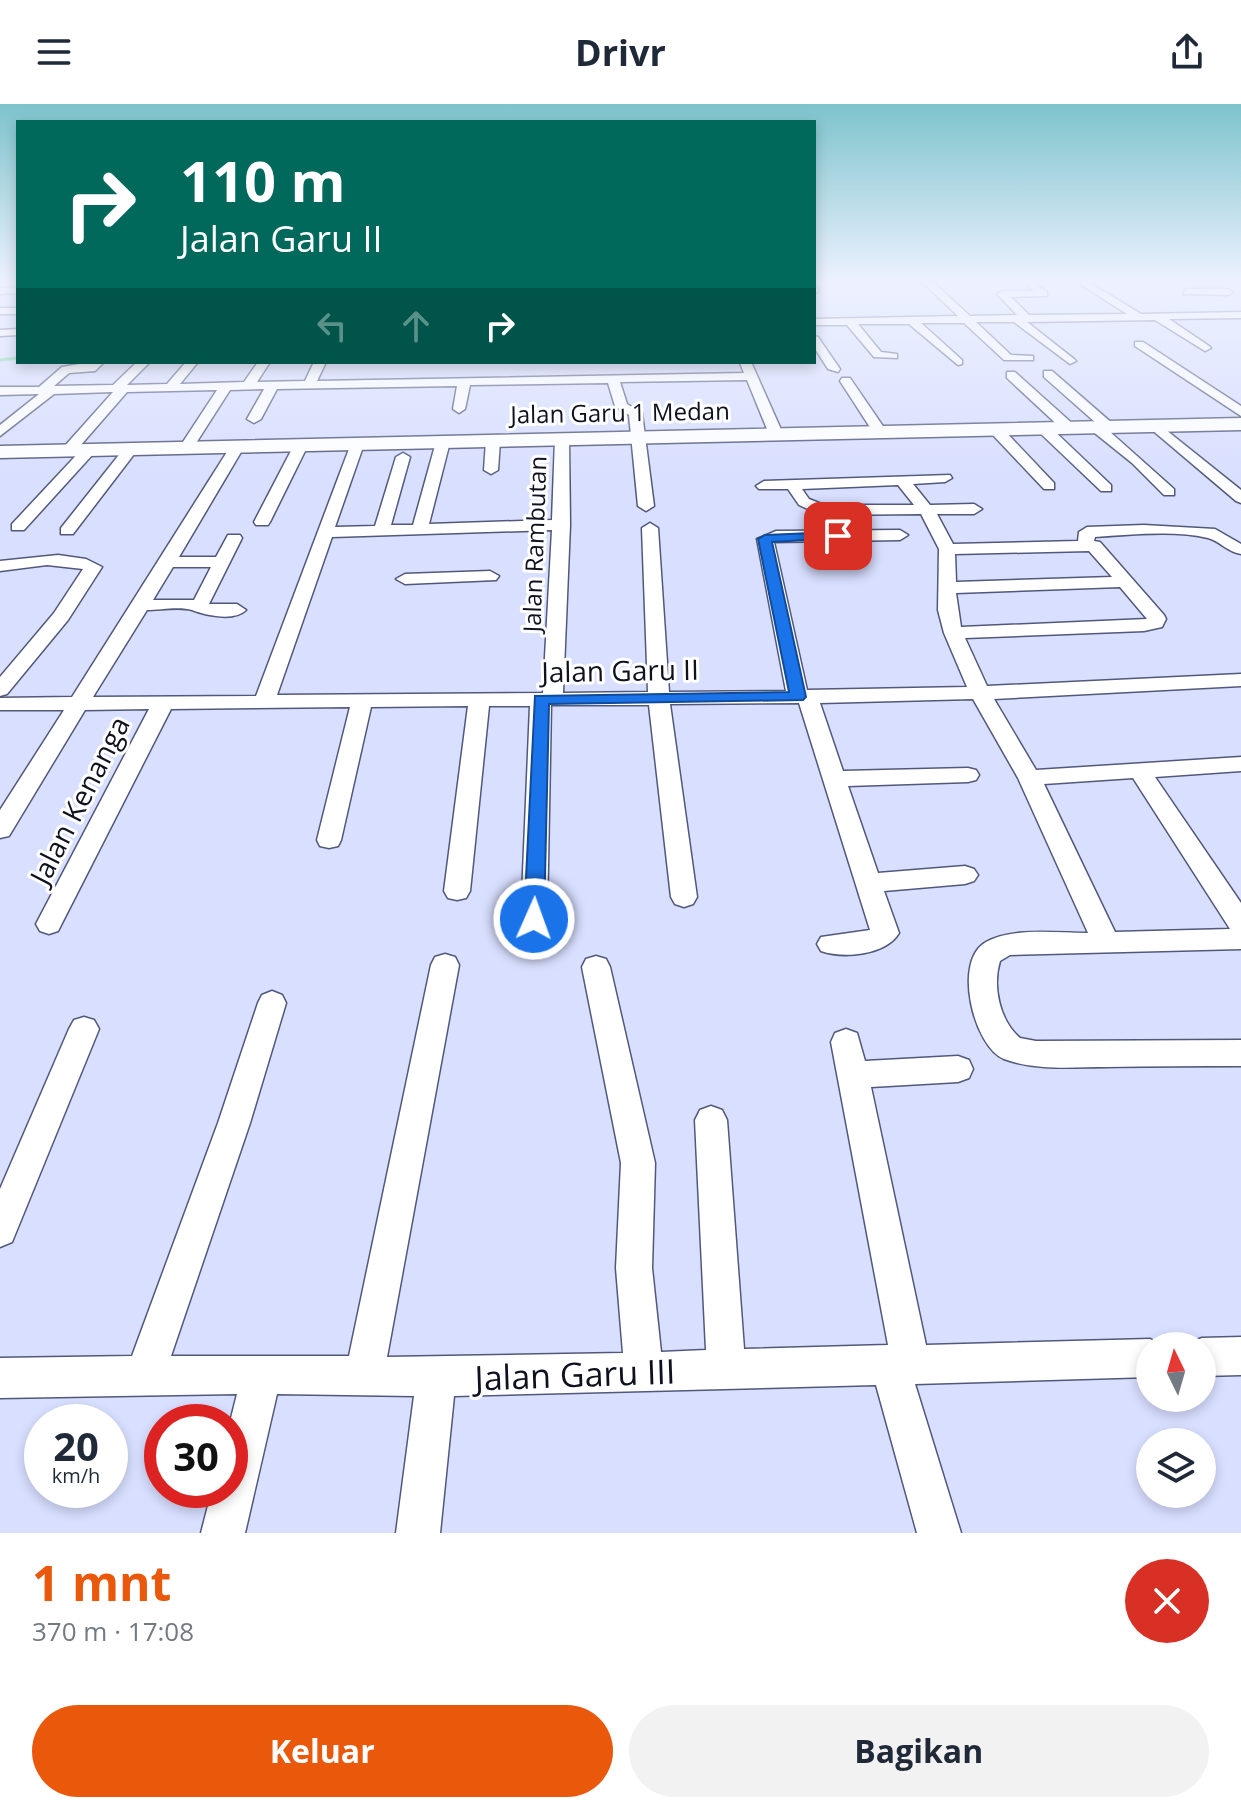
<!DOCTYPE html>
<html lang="id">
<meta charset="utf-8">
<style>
:root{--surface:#fff;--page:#f2f2f3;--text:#1f2937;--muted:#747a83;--accent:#ea580c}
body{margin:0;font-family:"Open Sans",sans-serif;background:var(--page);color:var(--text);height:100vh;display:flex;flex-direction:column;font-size:30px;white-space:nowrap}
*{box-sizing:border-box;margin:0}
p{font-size:26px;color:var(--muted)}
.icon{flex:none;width:44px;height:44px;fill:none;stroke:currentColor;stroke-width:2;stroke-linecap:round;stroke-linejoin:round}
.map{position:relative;height:1429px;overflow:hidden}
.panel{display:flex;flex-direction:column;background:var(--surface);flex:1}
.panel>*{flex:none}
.banner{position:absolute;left:16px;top:16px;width:800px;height:244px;border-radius:0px;box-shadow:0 4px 12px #0003;background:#00695c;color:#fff;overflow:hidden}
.needle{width:52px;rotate:355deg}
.fabs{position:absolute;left:1136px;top:1228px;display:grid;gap:16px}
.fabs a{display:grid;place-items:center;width:80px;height:80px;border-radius:50%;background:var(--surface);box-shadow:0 4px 12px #0003;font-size:40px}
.speed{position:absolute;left:24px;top:1300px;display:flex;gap:16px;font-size:40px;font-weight:700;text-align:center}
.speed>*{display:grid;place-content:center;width:104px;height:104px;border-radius:50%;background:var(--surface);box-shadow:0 4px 12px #0003;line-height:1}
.speed small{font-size:20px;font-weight:400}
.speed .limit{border:12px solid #d22;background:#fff;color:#111}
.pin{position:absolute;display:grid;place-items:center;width:68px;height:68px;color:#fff;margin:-34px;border-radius:16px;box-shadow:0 4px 12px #0006}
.me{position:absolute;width:88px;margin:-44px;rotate:2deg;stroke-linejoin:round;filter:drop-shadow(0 0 6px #0008)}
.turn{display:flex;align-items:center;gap:28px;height:168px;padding:0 32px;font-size:36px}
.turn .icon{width:104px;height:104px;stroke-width:2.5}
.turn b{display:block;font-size:56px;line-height:68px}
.lanes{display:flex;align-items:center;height:76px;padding:0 32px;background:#0003;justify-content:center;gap:40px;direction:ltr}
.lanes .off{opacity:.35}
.round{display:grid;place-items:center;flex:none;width:84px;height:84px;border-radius:42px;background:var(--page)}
.head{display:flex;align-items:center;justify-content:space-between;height:136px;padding:0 32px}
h1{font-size:48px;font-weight:700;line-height:60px;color:var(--accent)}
.cta{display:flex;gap:16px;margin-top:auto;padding:16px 32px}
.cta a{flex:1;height:92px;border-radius:48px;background:var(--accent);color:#fff;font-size:32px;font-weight:700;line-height:92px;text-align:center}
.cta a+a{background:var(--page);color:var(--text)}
header{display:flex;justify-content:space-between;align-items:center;height:104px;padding:0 32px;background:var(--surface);font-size:36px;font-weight:700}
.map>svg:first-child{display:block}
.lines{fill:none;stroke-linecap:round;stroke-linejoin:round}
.stream{stroke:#7dd9a3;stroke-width:3}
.street-casing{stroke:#52587a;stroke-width:3}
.secondary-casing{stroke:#52587a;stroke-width:3}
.street{fill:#fff;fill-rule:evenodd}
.secondary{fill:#fff;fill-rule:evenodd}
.route{fill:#1a73e8;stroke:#114b97;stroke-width:2}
.labels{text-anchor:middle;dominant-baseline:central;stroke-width:6;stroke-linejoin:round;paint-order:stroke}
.far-street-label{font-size:24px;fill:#0f111f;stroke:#fff}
.street-label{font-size:28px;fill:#0f111f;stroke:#fff}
.near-street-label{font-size:34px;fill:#0f111f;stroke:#fff}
</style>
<header><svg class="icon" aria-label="menu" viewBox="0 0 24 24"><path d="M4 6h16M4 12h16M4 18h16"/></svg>Drivr<svg class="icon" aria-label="share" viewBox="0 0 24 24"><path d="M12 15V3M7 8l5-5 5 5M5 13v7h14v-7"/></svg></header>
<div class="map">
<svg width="1241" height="1429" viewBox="0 0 1241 1429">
<rect width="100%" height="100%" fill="#d8dfff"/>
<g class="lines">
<path class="stream" d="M0,256L18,254"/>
<g class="street-casing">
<g id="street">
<path d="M921,177H932L970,212L1017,211L997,190L1002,187H1034L1027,181L1032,178L1047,188V192L1011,193L1029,211L1127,210L1077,178L1087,177L1141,210L1241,208V214L1169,215L1209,242L1211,244L1205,247L1155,216L1027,218L1074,255L1076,257L1070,260L1014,218H976L1011,251L1033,252V256H1004L964,219H921L962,256V260L958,261L909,220H858L881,248L897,250V254L874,253L847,221H814V215L958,212Z"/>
<path d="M18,183V189L0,190V184Z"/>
<path d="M814,183L818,184V188L814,189Z"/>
<path d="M1186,185H1228L1233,188L1228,191L1183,190Z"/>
<rect x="0" y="204" width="18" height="6"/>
<path d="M18,225V231L0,232V226Z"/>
<path d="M814,232L818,233L840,265L838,268L828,265L814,243Z"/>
<path d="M1135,238H1143L1241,302V312L1135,242Z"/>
<path d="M91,258H104L95,267L69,269L54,282L113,281L137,258L148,260L127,281L167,280L186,258H198L180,280L244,278L258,258H270L257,278L305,277L314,258H326L317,277L744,269L740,259L751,258L783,330L776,334L769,330L747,276L620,278L627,300L642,309L654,402L646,407L638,402L629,311L615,302L608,279L470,281L465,305L459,309L453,305L457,282L277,285L261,315L254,319L247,315L264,285L230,286L191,347L186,348L179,344L217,286L127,288L73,350H63V344L113,288L54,290L0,332V321L39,290L0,291V283H39L62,263Z"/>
<path d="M1044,267H1052L1113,320L1115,323L1109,327L1174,385V391H1164L1132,359L1091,326L1089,323L1096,319L1044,273Z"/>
<path d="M1007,268H1015L1074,321V327H1064L1007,274Z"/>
<path d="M842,274H850L887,328L885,331H875L840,277Z"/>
<path d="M1156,318L1241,386V399L1236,397L1151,325L1149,322Z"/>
<path d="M1039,322H1049L1111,381V387H1101L1039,328Z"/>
<path d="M991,323H1001L1054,379V385H1044L991,329Z"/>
<path d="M562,331L569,335L570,421L563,589L648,588L642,424L650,419L658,424L669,588L786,587L757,435L776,427L900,426L908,431L900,436L774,438L807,586L967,583L944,529L938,506L939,445L921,410L821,411L799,401L788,385H759L756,382L764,377L950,371L952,374L945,378L913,380L930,401L974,400L982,405L974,410H937L953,440L1078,437L1079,428L1087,423L1144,421L1215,425L1241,440V450C1227,448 1220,437 1208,434C1173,426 1131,431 1095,433L1094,437L1100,438L1164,511L1166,515L1162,523L1144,527L965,534L987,582L1241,570V582L994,595L1036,666L1241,653V667L1155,673L1241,799V845L1010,851L1000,857C992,883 1000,917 1020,934L1036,937L1241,936V962C1196,962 1152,962 1107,963C1073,963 1037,967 1004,955C974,943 952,857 986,838C1013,823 1057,829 1088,829L1018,674L973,595L820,599L843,667L968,664L976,666L979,671L976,676L968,678L848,682L878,769L965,762L974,765L978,771L974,777L965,780L884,787L899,829C886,851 844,855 821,847L817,840L821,833L870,826L799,599L670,600L697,793L693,800L684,803L675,800L671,793L649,601H551L547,815L543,822L534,825L525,822L521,815L530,602H489L470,787L466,794L457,796L448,794L444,787L468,602L371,603L341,736L338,742L329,744L320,742L317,736L350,603L171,605L58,827L49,830L40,827L36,820L149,605L85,606L9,732L0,734V706L64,606H0V594L72,593L232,340L244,343L179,453H216L228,431H240L242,434L209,500H237L246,506C234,518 205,511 192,506C180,502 160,506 147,506L93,593L256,592L352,337L364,340L335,423L375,422L396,353L403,349L410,353L391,421H413L436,338L443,334L450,338L429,420L552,416L555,335ZM898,381L914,401H824L809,395L802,385ZM552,426L543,589L277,591L332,433ZM1089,447L1112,473L956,478L955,450ZM173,463H211L194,496H153ZM1120,483L1147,515L961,523L956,489ZM1133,674L1230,825L1115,828L1044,680Z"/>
<path d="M493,333L500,337L498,366L491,370L484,366L486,337Z"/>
<path d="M301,337L308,341L270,418L268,421H256L254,418L294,341Z"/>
<path d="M131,341L138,345L73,430H61V424L126,342Z"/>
<path d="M89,342L94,343V349L24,426H12V420L84,343Z"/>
<path d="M58,451L86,455L102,463L68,516L7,590L0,592V573L54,509L83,465L47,461L0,467V457Z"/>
<path d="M490,467L499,472L496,476L405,480L396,475L405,470Z"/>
<path d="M445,850L455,853L459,861L387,1253L623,1249L616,1164L621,1059L582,863L586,855L596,852L606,855L610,863L655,1059L652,1164L661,1248L706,1246L695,1016L700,1006L711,1002L722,1006L727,1016L744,1245L888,1241L831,938L835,929L846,925L857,929L865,957L958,952L969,956L973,965L969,974L958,978L871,983L926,1241L1150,1235L1164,1242H1150V1273L915,1280L961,1429H917L876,1281L454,1292L440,1429H396L414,1292L277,1290L245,1429H201L212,1386H230V1318L237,1290L0,1294V1254L132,1252L218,1019L258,899L262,891L272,887L282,891L286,899L250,1019L171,1252H349L431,861L435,853Z"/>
<path d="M84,913L94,916L99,925L12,1138L0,1143V1085L69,925L74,916Z"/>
<path d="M1241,1233V1271L1202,1272V1242H1187L1188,1239L1202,1234Z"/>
</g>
</g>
<g class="secondary-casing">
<path id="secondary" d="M1241,314V326L0,354V342Z"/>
</g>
<use href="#street" class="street"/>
<use href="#secondary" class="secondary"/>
</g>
<linearGradient id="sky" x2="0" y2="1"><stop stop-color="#7dc3cc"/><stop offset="0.47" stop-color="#edf1ff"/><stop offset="1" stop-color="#edf1ff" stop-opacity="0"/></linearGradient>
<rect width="1241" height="377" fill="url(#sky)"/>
<path class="route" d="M838,428L844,432L842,434L772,438L806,593L803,596L549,600L544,815L541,821H527L524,815L535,592L789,588L758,435L765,431Z"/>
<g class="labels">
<g class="far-street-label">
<text transform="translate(620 308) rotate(-1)">Jalan Garu 1 Medan</text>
<text transform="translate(534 440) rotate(-88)">Jalan Rambutan</text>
</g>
<g class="street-label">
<text transform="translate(620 566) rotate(-1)">Jalan Garu II</text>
<text transform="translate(79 696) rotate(-63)">Jalan Kenanga</text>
</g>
<g class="near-street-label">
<text transform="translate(575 1270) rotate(-2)">Jalan Garu III</text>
</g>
</g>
</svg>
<div class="fabs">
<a><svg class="needle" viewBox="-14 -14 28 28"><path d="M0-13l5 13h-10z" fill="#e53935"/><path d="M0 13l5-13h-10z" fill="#747a83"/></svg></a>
<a><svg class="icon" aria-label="layers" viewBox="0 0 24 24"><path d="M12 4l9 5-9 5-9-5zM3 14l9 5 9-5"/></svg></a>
</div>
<div class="speed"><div>20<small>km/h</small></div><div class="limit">30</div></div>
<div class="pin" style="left:838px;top:432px;background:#d93025"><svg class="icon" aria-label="arrive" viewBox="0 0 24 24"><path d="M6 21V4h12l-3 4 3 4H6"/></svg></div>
<svg class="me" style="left:534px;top:815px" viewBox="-20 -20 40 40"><circle r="17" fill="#1a73e8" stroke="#fff" stroke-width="3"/><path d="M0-11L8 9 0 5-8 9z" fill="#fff"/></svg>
<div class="banner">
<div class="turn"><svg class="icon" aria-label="right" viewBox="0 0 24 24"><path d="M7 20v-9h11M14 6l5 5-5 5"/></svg><div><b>110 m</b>Jalan Garu II</div></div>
<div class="lanes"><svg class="icon off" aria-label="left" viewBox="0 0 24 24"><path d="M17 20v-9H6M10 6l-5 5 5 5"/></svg><svg class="icon off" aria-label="ahead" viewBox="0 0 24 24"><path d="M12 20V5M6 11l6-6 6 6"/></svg><svg class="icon" aria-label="right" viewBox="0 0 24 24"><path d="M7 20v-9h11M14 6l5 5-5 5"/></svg></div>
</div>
</div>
<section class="panel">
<div class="head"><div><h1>1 mnt</h1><p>370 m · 17:08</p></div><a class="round" style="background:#d93025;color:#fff"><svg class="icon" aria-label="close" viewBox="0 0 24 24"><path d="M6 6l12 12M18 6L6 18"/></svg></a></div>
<div class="cta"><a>Keluar</a><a>Bagikan</a></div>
</section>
